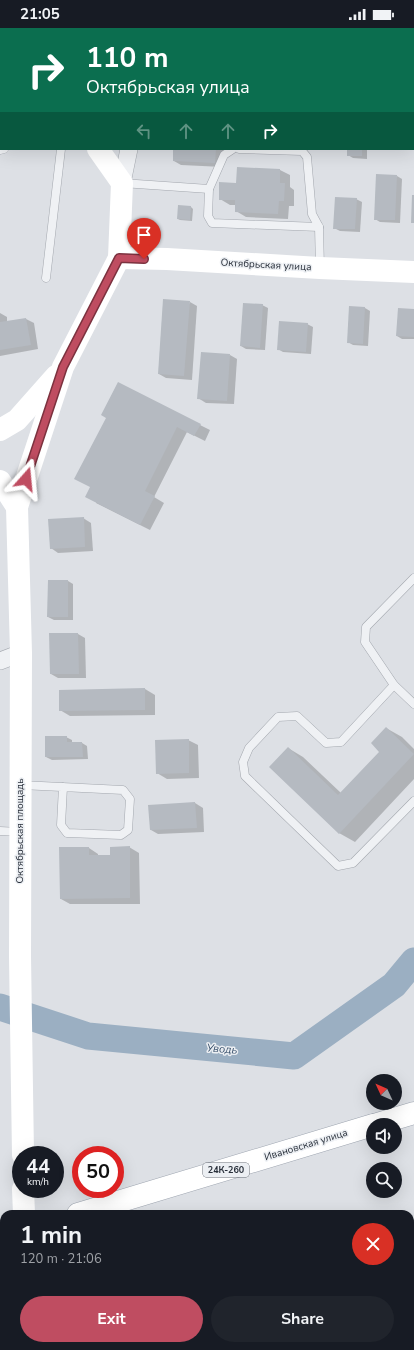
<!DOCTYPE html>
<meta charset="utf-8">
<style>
:root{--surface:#171b24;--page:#20242c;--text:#f1f3f6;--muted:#9ea1a6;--accent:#bf4d61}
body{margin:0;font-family:"Nunito Sans",sans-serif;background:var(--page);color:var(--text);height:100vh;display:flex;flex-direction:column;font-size:15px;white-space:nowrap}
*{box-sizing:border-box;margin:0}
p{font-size:13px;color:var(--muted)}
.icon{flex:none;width:22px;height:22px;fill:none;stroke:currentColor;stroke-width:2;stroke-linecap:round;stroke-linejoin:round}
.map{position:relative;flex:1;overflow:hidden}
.drawer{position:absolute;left:0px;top:1182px;width:414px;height:140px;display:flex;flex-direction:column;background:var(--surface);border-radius:12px 12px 0 0;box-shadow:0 4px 16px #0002}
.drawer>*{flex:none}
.hud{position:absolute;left:0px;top:0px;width:414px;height:122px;box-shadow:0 4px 16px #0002;background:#0b6e4f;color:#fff;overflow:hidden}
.needle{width:26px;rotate:314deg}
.fabs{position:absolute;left:366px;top:1046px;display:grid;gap:8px}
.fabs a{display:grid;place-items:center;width:36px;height:36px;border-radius:50%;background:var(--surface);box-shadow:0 4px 16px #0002;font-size:20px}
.speed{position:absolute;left:12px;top:1118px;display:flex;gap:8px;font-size:20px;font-weight:700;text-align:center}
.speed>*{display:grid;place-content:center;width:52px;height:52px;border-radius:50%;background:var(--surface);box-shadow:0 4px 16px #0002;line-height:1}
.speed small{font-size:10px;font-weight:400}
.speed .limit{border:6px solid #d22;background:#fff;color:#111}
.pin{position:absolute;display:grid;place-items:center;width:34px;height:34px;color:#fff;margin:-41px -17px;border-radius:50% 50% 50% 0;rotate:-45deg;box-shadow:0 0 4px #0007}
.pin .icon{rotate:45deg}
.me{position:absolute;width:44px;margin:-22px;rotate:18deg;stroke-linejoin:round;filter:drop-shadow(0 0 3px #0008)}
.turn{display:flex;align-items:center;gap:14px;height:84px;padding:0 20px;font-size:18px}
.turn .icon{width:52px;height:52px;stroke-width:2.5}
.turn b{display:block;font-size:28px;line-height:34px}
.lanes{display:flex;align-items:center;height:38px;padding:0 20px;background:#0003;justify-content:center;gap:20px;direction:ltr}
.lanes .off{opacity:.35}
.round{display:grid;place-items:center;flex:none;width:42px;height:42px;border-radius:21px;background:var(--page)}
.headline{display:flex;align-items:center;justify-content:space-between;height:68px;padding:0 20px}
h1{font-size:24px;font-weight:700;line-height:30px}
.button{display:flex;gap:8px;margin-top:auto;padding:8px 20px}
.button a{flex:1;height:46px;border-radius:24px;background:var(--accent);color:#fff;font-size:16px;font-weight:700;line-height:46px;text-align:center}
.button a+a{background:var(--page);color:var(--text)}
.status{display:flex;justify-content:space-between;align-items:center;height:28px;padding:0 20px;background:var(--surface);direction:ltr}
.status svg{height:11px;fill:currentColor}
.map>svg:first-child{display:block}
.shadow{fill:#0003}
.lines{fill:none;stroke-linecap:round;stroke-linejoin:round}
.river{stroke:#9bafc2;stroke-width:27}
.building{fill:#b5bac1}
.lane-casing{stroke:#a3a7ae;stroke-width:9}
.street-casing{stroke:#a3a7ae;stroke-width:18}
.primary-casing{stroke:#9ea5b0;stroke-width:23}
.lane{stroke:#eff1f4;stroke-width:8}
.street{stroke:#eff1f4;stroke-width:17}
.secondary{stroke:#fff;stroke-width:22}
.primary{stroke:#fff;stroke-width:22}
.route-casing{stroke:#7c323f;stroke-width:10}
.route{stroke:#bf4d61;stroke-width:7}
.labels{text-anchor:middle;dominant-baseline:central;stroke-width:3;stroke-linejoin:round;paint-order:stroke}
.shield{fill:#eceff3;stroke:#636972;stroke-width:1}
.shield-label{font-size:9px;font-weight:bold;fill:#282f3a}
.street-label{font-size:10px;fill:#282f3a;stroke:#eceff3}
.water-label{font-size:11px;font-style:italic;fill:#374f6a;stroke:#eceff3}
</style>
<div class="status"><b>21:05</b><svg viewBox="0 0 49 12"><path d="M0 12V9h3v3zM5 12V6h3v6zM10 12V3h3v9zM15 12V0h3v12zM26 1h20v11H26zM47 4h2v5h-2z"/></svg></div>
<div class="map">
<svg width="414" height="1322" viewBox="0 0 414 1322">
<rect width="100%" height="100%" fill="#dde0e5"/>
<g class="shadow">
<path d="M67,0H97L98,1H67Z"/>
<rect x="110" y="0" width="35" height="1"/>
<path d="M184,0H289L306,1H183Z"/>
<rect x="413" y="8" width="1" height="23"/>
<path d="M174,121H224L223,139L181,137L174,133Z"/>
<path d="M348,121H367V131L353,130L348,127Z"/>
<path d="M238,140L280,142L290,147V159L294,162V178H289L288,191L246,189L236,183V177H230L220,171L237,156Z"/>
<path d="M397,148L402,151L400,195L380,194L375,191Z"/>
<path d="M356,171L362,174L360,204L340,203L334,200Z"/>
<path d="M179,178L191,179L193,181L192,193L180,192L178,191Z"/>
<path d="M190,274L197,278L192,352L166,350L159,346Z"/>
<path d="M262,277L268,280L265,322L246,321L241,318Z"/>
<path d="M350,279L365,280L370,283L368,318L353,317L348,314Z"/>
<path d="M414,282V311H402L397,308Z"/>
<path d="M0,285L7,289V294L26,291L34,295L38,321L0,328Z"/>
<path d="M307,296L313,299L311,326L283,324L278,321Z"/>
<path d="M230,327L237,331L234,376L206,375L198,370Z"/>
<path d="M107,389L200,397L210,402L205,413L187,404L154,469L164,475L150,502L96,475Z"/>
<path d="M83,490L91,495L93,523L58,525L51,520Z"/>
<path d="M49,553H68L73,556V592H54L48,589Z"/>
<path d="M78,606L85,610L86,650H58L51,646Z"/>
<path d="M145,661L155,667V687L70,688L60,682Z"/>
<path d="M386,700L402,709L414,721V751L355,814L339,805L288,720L303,729L341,765L381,724Z"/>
<path d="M66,709L72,712V715H82L87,718L88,731L52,732L46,729Z"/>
<path d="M188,712L198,717L199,750L167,751L157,745Z"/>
<path d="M195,775L203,780L204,804L158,806L151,802L149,778Z"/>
<path d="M129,819L139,825L140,876H70L61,871L89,820L98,826V828H111Z"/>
<path d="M218,1318H306V1321H314L316,1322H218Z"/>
<path d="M361,1318H391L390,1322H360Z"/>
</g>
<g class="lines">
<path class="river" d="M0,979L88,1008L294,1028L394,957L414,933"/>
</g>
<g class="building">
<path d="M173,121H216L215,135L173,133Z"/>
<rect x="347" y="121" width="15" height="7"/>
<path d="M237,139L280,141V155H285L284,173H279L278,186L235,184V172H219V154L236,155Z"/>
<path d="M376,146L397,147L395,192H374Z"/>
<path d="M412,167H414V195H411Z"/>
<path d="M335,169L357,170L355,201H333Z"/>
<path d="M178,177L191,178L190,192L177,191Z"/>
<path d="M163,271L190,273L184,348L158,346Z"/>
<path d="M243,275L263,276L260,320L240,318Z"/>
<path d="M349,278L365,279L363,316L347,315Z"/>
<path d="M398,280L414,281V309L396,308Z"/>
<path d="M26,290L31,317L0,322V294Z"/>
<path d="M279,293L308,295L306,324L277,322Z"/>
<path d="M201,324L230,326L227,373L197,371Z"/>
<path d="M118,354L201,396L194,408L177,399L145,463L155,468L140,497L85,469L90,459L74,451L106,390L101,387Z"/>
<path d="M84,489L85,519L50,521L48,491Z"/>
<path d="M48,552H68V589H47Z"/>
<path d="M49,605H78L79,646H50Z"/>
<path d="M145,660V682L59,683V662Z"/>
<path d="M386,699L414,726L339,806L269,739L288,719L338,767L379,724L371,715Z"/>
<path d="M45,708H67V714H82L83,729H45Z"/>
<path d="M189,711V745L156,746L155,712Z"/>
<path d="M195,774L197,800L150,802L148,777Z"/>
<path d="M130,818V870L60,871L59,819H89V827H110V819Z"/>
<path d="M410,1294H414V1322H399L400,1318H410Z"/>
<path d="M217,1318H297V1321L315,1320V1322H217Z"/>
<path d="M360,1318H385V1322H359Z"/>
</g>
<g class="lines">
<g class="lane-casing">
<g id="lane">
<path d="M239,121L302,123L307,129L312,186L319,199L320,240"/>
<path d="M0,122L4,121"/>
<path d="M122,155L209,161L208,188L212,195L319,199"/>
<path d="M209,161L224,127L233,121"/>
<path d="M46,250L61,121"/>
<path d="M414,550L366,599L365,614L394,657L414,676"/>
<path d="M394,657L341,714L326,715L297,688L278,689L249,720L243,734L245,748L338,838L353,835L414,773"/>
<path d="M21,757L123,762L130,771L128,802L121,807L67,805L61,797L63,759"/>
<path d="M0,803L19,804"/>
<path d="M336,1322V1318"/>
</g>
</g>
<g class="street-casing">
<g id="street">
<path d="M148,1V0"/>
<path d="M122,155L129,121"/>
<path d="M0,633L21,625"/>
</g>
</g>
<g class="primary-casing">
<g id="primary">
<path d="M374,1097L414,1085"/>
<path d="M78,1186L373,1097"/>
<path d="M0,1214L4,1212"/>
<path d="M22,1322V1318"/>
</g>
</g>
<use href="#lane" class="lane"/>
<use href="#street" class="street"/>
<g class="secondary">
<path d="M0,62H1"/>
<path d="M119,230L167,231L320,240L414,244"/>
<path d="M0,402L17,392L56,348"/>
<path d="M0,453L17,479"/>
<path d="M23,1127L20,928L21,625L17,479L63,339L119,230L122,155L98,121"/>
<path d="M23,1161L24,1186"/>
</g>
<use href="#primary" class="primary"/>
</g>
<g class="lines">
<g class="route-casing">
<path id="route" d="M26,451L63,339L119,230L144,231"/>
</g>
<use href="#route" class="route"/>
</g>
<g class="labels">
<rect class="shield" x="203" y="1135" width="46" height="14" rx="3"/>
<g class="shield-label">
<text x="226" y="1142">24К-260</text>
</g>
<g class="street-label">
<text transform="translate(266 237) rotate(3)">Октябрьская улица</text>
<text transform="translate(20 803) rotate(-90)">Октябрьская площадь</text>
<text transform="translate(306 1117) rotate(-17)">Ивановская улица</text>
</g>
<g class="water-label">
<text transform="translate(222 1021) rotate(5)">Уводь</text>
</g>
</g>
</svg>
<div class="fabs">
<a><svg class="needle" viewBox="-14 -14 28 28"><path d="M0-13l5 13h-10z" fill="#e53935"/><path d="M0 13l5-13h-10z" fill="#9ea1a6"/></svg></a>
<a><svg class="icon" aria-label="sound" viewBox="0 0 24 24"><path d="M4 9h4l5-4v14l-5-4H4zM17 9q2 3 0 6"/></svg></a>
<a><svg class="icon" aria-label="search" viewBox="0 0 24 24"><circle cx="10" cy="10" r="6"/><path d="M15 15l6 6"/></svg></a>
</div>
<div class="speed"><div>44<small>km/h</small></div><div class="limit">50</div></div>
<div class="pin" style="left:144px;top:231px;background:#d93025"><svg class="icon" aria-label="arrive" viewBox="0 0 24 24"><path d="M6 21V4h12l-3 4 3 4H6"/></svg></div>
<svg class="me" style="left:26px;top:451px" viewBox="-20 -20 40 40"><path d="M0-17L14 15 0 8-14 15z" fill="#bf4d61" stroke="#fff" stroke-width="4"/></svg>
<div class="hud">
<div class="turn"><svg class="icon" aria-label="right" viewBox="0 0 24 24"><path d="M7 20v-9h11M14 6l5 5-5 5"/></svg><div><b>110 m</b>Октябрьская улица</div></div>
<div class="lanes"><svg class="icon off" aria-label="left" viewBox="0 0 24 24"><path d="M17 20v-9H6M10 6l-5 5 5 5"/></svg><svg class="icon off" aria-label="ahead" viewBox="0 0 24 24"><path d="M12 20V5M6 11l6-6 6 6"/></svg><svg class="icon off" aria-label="ahead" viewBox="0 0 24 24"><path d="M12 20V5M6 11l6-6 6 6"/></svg><svg class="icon" aria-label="right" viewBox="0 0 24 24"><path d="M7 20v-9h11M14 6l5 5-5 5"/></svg></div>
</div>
<section class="drawer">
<div class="headline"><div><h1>1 min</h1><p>120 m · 21:06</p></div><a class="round" style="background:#d93025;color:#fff"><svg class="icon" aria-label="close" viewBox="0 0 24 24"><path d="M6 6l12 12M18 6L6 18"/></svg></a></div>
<div class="button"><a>Exit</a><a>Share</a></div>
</section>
</div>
